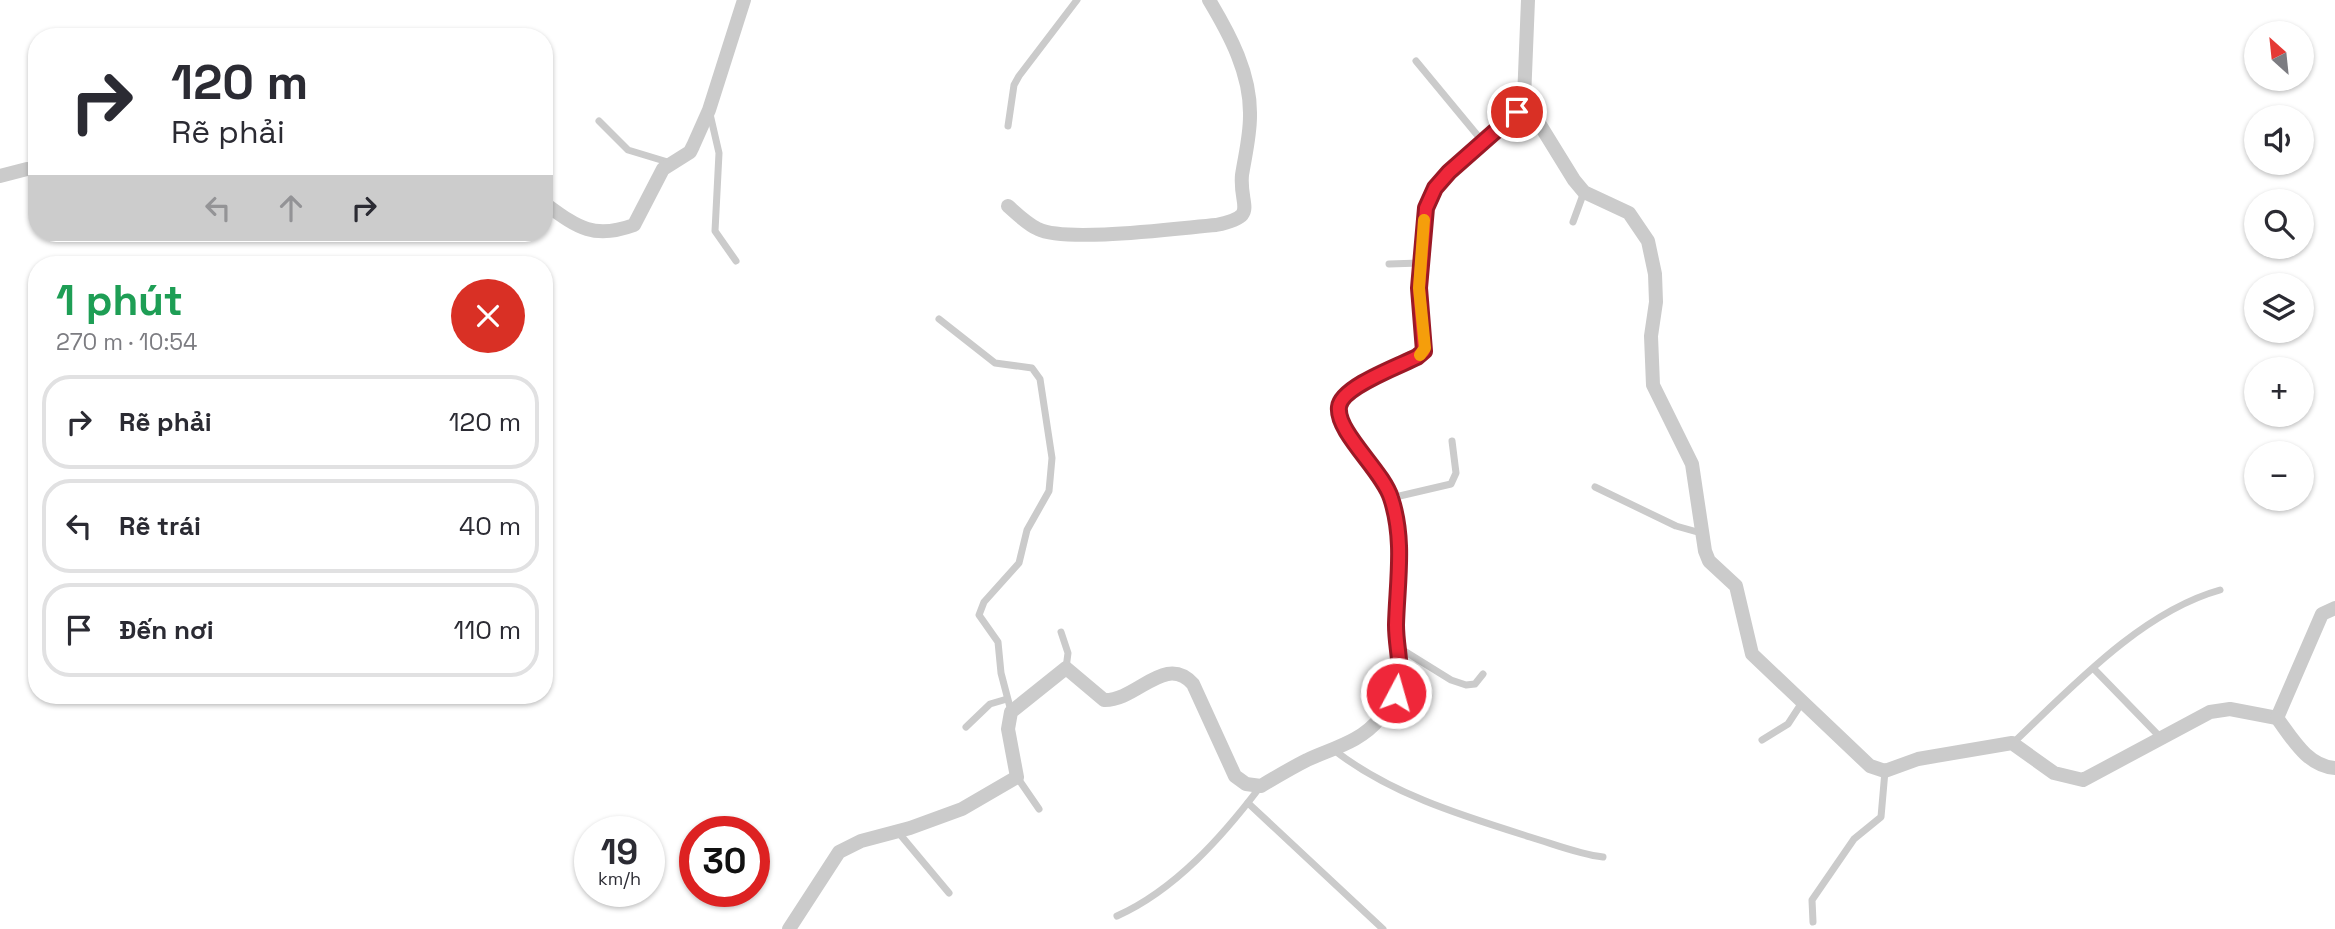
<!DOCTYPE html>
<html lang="vi">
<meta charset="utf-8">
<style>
:root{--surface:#fff;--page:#f2f2f3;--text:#2b2b33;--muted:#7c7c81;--line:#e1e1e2}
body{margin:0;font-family:"Space Grotesk",sans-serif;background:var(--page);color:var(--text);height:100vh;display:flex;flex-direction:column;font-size:26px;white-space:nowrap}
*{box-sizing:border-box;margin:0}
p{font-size:23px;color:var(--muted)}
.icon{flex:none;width:38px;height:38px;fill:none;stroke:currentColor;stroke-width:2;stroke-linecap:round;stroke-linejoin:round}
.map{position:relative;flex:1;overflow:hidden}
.panel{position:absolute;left:28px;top:256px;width:525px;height:448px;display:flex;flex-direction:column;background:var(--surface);border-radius:28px;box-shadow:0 2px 5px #0004}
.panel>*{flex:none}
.top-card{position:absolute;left:28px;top:28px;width:525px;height:214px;border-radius:28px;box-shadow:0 2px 5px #0004;background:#fff;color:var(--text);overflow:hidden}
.needle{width:46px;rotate:333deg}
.tools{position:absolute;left:2244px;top:21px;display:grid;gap:14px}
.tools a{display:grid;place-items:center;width:70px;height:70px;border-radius:50%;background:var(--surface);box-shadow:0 2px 5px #0004;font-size:35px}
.speed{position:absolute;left:574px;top:816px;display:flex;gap:14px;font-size:35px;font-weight:700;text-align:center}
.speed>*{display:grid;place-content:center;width:91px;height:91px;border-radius:50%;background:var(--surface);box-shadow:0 2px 5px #0004;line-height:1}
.speed small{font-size:18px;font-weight:400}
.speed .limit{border:10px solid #d22;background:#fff;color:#111}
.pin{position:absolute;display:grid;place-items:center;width:60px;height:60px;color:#fff;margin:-30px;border:4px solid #fff;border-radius:50%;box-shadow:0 2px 7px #0007}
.me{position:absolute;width:77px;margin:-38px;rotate:6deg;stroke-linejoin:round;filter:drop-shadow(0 0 5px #0008)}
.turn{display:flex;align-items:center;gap:24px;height:147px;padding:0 28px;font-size:32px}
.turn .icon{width:91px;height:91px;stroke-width:2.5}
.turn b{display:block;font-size:49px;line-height:60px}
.lanes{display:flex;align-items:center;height:66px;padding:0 28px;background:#0003;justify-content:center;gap:35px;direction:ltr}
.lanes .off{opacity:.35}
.round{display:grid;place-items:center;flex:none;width:74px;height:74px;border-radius:37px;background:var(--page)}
.summary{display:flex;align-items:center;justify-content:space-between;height:119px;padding:0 28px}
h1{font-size:42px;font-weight:700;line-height:52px;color:#1e9e55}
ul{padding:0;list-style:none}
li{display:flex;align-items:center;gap:21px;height:94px;margin:0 14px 10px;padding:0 14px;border:4px solid var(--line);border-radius:28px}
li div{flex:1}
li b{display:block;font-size:26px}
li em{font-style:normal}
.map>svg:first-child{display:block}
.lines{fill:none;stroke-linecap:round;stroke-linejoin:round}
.lane{stroke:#cbcbcb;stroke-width:7}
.street{stroke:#cbcbcb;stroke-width:14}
.route-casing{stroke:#9b1926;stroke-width:18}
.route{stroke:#ef273a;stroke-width:12}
.slow{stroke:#f59e0b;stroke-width:12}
</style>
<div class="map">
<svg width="2335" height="929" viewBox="0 0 2335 929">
<rect width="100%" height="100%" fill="#fff"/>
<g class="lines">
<g class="lane">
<path d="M1416,61L1483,142"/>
<path d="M710,114L719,153L715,231L736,261"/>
<path d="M599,121L628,150L671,163"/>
<path d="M1008,126L1014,85L1019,76L1077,0"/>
<path d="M1573,222L1584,192"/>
<path d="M1389,264L1420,263"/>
<path d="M939,319L995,363L1032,368L1040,379L1052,458L1049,491L1027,530L1019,563L984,602L979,615L998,642L1001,673L1011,711"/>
<path d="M1595,487L1676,526L1701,533"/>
<path d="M1391,498L1451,484L1456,473L1452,441"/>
<path d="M1061,632L1068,653L1066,668"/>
<path d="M1401,649L1451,680L1466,685L1475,684L1483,674"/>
<path d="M2094,669L2161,738"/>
<path d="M966,727L990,704L1007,699"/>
<path d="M1762,740L1788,724L1803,701"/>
<path d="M2013,743C2071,688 2141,612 2220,590"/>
<path d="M1334,750C1390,794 1463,816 1530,837C1554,844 1578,854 1603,857"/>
<path d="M1017,777L1039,809"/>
<path d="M1248,803L1383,929"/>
<path d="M898,832L949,893"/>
<path d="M1117,916C1175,890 1222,837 1260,787"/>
<path d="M1813,922L1812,900L1854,839L1881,817L1885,771"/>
</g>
<g class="street">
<path d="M1524,99L1574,180L1584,192L1629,213L1648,241L1655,274L1656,302L1651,336L1653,385L1692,464L1705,551L1709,561L1736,586L1752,654L1870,766L1885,771L1918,759L2012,743L2054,773L2083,780L2210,712L2230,709L2277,718C2292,738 2307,766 2335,768"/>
<path d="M0,176L27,169"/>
<path d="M544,203C577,227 593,240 634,225L663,169L690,152L693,146L709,110L744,0"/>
<path d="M1008,206C1017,214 1027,224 1038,229C1066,243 1179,228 1216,225C1260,216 1239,207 1242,175C1245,156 1250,136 1250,116C1251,74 1230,35 1209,0"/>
<path d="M2277,718L2322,614L2335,608"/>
<path d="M789,929L839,852L861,841L910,828L962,809L1017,777L1008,729L1011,712L1066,668L1104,700C1137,701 1165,653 1193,684L1235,776L1246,784L1261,786C1276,777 1291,768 1307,760C1333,748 1361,742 1380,718C1390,706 1400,691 1402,675C1403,660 1397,643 1396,628C1395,584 1407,538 1390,495C1379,467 1345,441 1340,414C1338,401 1345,395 1354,388L1424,351L1419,288L1426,208L1435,188L1449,172L1503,125L1524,99L1528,0"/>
</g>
</g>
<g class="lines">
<g class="route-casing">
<path id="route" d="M1396,693C1404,669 1396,650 1396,625C1397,583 1405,540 1391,498C1383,471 1336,432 1339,407C1341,387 1399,366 1417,357L1424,351L1419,288L1426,208L1435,188L1449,172L1517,112"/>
</g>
<use href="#route" class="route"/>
<path class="slow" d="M1420,355L1425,348L1419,288L1424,220"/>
</g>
</svg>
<div class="tools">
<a><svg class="needle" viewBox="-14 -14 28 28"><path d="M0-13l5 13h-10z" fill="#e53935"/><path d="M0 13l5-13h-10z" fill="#7c7c81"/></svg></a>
<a><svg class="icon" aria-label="sound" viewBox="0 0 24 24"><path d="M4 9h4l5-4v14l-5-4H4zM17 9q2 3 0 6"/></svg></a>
<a><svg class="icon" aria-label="search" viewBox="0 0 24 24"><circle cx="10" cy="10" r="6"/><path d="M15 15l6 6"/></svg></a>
<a><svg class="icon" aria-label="layers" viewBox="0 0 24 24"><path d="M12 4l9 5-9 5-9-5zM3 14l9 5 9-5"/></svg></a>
<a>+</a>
<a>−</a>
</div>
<div class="speed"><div>19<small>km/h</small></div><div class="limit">30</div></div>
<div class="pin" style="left:1517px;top:112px;background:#d93025"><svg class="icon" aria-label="arrive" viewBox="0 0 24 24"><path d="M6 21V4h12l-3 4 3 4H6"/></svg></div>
<svg class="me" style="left:1396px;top:693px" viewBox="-20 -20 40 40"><circle r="17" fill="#ef273a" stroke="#fff" stroke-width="3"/><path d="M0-11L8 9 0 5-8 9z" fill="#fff"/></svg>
<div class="top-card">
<div class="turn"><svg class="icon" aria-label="right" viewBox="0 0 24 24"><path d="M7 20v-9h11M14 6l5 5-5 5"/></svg><div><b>120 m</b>Rẽ phải</div></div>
<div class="lanes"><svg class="icon off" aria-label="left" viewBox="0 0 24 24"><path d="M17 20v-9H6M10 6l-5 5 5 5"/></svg><svg class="icon off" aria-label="ahead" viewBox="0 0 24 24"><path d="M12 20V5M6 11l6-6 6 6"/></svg><svg class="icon" aria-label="right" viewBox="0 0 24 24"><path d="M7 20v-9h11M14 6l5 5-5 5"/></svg></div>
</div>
<section class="panel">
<div class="summary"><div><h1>1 phút</h1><p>270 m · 10:54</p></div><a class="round" style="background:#d93025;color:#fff"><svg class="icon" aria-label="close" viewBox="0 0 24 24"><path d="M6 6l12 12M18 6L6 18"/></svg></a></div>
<ul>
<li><svg class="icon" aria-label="right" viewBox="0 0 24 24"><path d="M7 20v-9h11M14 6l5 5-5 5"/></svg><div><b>Rẽ phải</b></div><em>120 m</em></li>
<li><svg class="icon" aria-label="left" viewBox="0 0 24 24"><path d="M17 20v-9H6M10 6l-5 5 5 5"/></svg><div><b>Rẽ trái</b></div><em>40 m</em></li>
<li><svg class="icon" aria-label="arrive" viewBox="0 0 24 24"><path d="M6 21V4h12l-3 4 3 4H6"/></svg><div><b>Đến nơi</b></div><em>110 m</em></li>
</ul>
</section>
</div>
